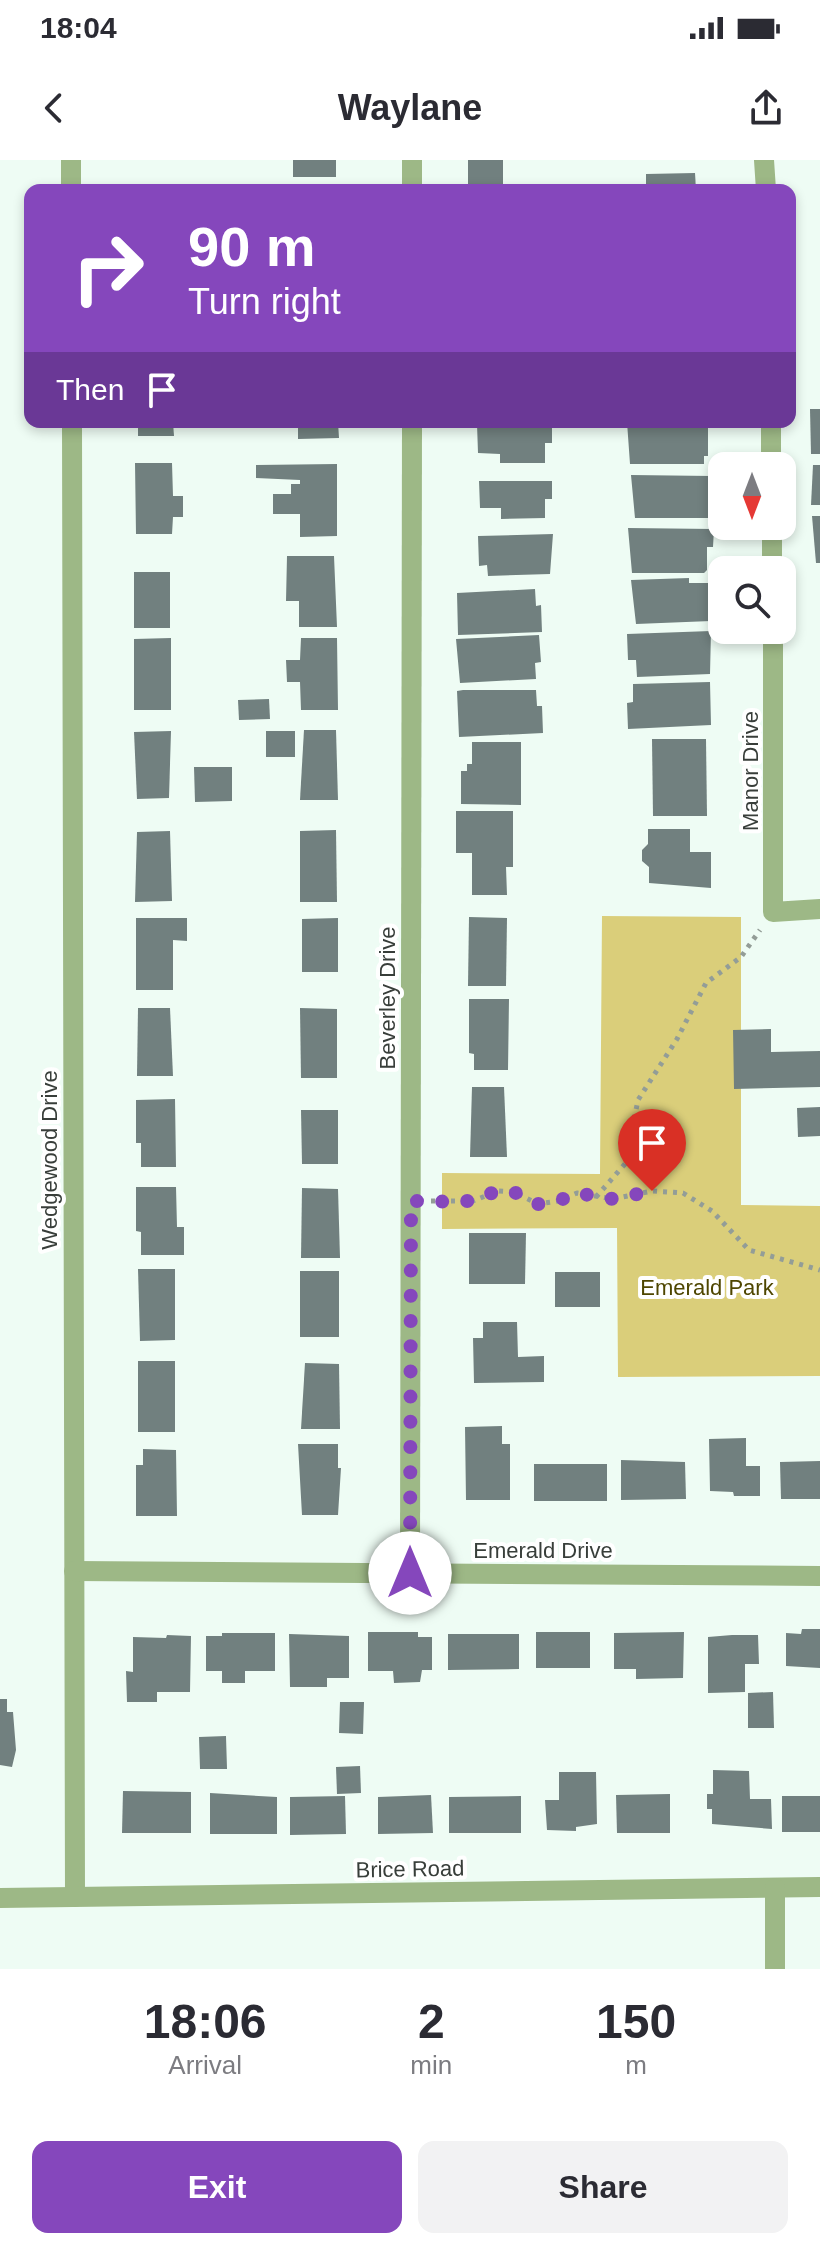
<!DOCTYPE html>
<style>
:root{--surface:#fff;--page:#f2f2f3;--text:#2b2b33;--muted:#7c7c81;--accent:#8547bc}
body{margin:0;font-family:Arial,sans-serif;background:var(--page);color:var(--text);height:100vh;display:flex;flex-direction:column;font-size:30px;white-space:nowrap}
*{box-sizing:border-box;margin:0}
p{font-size:26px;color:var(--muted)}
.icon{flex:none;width:44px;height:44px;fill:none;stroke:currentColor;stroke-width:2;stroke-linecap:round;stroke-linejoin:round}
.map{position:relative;height:1809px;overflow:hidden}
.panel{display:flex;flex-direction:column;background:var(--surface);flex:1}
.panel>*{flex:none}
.top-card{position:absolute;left:24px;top:24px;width:772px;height:244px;border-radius:16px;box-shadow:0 4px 12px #0003;background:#8547bc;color:#fff;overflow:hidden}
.needle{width:52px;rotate:180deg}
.tools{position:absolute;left:708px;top:292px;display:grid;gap:16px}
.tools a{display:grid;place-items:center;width:88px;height:88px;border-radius:16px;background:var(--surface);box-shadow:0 4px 12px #0003;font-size:40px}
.pin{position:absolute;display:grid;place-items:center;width:68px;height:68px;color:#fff;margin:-82px -34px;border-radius:50% 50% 50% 0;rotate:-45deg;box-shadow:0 0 8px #0007}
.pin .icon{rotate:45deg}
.me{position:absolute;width:88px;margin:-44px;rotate:0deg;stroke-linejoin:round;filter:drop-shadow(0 0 6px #0008)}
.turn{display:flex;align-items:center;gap:28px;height:168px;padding:0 32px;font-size:36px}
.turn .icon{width:104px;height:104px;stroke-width:2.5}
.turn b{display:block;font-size:56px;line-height:68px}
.then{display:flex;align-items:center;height:76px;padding:0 32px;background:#0003;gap:16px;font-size:30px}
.eta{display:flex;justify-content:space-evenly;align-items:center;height:136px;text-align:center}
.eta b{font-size:48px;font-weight:700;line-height:56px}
.primary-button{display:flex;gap:16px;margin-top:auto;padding:16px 32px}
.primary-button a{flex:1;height:92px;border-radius:16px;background:var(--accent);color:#fff;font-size:32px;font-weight:700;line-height:92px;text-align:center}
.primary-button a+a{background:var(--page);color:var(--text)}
.status{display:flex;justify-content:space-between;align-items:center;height:56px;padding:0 40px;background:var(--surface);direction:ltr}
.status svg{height:22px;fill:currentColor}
header{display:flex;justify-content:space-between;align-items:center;height:104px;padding:0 32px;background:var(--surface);font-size:36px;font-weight:700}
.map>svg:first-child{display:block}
.green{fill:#dace7a}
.building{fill:#71807f}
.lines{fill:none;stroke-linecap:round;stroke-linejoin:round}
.path{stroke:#939d97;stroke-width:5;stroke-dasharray:4 6;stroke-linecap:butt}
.minor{stroke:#9db886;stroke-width:20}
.route{stroke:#8547bc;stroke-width:14;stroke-dasharray:0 25.2}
.labels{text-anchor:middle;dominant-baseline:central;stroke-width:8;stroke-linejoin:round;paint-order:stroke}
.street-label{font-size:22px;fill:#383e3a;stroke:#fff}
.park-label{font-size:22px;fill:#4e4600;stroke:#fff}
</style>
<div class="status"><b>18:04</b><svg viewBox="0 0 49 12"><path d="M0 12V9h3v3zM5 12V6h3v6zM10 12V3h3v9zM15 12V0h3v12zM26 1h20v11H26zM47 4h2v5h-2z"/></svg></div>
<header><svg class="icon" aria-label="back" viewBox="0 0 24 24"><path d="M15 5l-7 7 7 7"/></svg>Waylane<svg class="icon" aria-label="share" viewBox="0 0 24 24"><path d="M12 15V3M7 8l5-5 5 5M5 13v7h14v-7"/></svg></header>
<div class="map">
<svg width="820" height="1809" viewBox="0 0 820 1809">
<rect width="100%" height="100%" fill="#eefcf4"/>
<path class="green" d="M602,756L741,757V1045L820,1046V1216L618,1217L617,1068L442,1069V1013L600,1014Z"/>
<g class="building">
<rect x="293" y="0" width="43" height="17"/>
<rect x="468" y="0" width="35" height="30"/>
<path d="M695,13L696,30H646V14Z"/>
<path d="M183,24H222V30H182Z"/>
<path d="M810,249H820V294H811Z"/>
<path d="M138,262H173L174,276H138Z"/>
<path d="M298,262H338L339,278L298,279Z"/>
<path d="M627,262H704V268H708V296H704V304H630Z"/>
<path d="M477,264H552V283H545V303H500V294L478,293Z"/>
<path d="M135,303H172L173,336H183V357H173L172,374H136Z"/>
<path d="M337,304V376L300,377V354H273V334H291V324H300V320L256,318V305Z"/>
<path d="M813,305H820V345H811Z"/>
<path d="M631,315L712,316L709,358H635Z"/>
<path d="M479,321H552V339H545V358L501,359V348H480Z"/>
<path d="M812,356H820V403H816Z"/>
<path d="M628,368L714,369L713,387H707V410L704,413H632Z"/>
<path d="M553,374L550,414L488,416L487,405L479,406L478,376Z"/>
<path d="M287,396H334L337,467H299V441H286Z"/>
<rect x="134" y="412" width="36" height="56"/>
<path d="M689,418V423H708L711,461L636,464L631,420Z"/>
<path d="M535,429L536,446L541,445L542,472L458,475L457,433Z"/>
<path d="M711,471L710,514L637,517L636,500H628L627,474Z"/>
<path d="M539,475L541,502L535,503L536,519L460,523L456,479Z"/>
<path d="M171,478V550H134V479Z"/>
<path d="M301,478H337L338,550H301L300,522H287L286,500H300Z"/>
<path d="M710,522L711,565L628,569L627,543L633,542V524Z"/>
<path d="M463,530H536L537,546H542L543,573L459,577L457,531Z"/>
<path d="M269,539L270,559L239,560L238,540Z"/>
<path d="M304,570H336L338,640H300Z"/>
<path d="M171,571L169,638L137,639L134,572Z"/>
<rect x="266" y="571" width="29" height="26"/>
<path d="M652,579H706L707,656H653Z"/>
<path d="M472,582H521V645L461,644V611H467V604H472Z"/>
<path d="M194,607H232V641L195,642Z"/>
<path d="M456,651H513V707H506L507,735H472V693H456Z"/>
<path d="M648,669H690V692H711V728L649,723V707L642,701V690L648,684Z"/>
<path d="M336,670L337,742H300V671Z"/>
<path d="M170,671L172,741L135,742L137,672Z"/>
<path d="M469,757L507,758L506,826H468Z"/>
<path d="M136,758H187V781L173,780V830H136Z"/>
<path d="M338,758V812H302V759Z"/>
<path d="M469,839H509L508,910H474V894L469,893Z"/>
<path d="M138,848H170L173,916H137Z"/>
<path d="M300,848L337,849V918H301Z"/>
<path d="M771,869V892L820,891V927L734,929L733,870Z"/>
<path d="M472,927H504L507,997H470Z"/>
<path d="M175,939L176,1007H141V983H136V940Z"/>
<path d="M820,947V976L798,977L797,948Z"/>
<path d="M301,950H338V1004H302Z"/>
<path d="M136,1027H176L177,1067H184V1095H141V1072L136,1071Z"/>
<path d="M302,1028L338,1029L340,1098H301Z"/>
<path d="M469,1073H526L525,1124H469Z"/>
<path d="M138,1109H175V1180L140,1181Z"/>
<rect x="300" y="1111" width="39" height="66"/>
<rect x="555" y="1112" width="45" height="35"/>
<path d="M483,1162H517L518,1197L544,1196V1222L474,1223L473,1178H483Z"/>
<rect x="138" y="1201" width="37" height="71"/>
<path d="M305,1203L339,1204L340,1269H301Z"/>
<path d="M502,1266V1284H510V1340H466L465,1267Z"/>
<path d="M746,1278V1306H760V1336H734L733,1332L710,1331L709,1279Z"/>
<path d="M298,1284H338V1308H341L338,1355H302Z"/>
<path d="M143,1289L176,1290L177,1356H136V1305H143Z"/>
<path d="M621,1300L685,1302L686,1339L621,1340Z"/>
<path d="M820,1301V1339H781L780,1302Z"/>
<rect x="534" y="1304" width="73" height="37"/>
<path d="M802,1469H820V1508L786,1506V1473L801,1474Z"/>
<path d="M368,1472H418V1477H432V1510H422L420,1522L394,1523L393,1511H368Z"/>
<rect x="536" y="1472" width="54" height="36"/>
<path d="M684,1472L683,1518L636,1519V1509H614V1473Z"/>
<path d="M222,1473H275V1511H245V1523H222V1511H206V1476H222Z"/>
<path d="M289,1474L349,1476V1518H327V1527H290Z"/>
<path d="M448,1474H519V1509L448,1510Z"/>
<path d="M167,1475L191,1476L190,1532H157V1542H127L126,1511L133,1512V1477L166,1478Z"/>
<path d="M732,1475H758L759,1504H745V1532L708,1533V1477Z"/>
<path d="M773,1532L774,1568H748V1533Z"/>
<path d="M0,1539H7V1552H13L16,1590L12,1607L0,1605Z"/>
<path d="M340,1542H364L363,1574L339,1573Z"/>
<path d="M226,1576L227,1609H200L199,1577Z"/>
<path d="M360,1606L361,1633L337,1634L336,1607Z"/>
<path d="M713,1610L749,1611L750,1639H771L772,1669L712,1664V1649H707V1634H713Z"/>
<path d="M559,1612H596L597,1664L576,1667V1671L547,1670L545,1640H559Z"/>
<path d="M123,1631L191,1632V1673H122Z"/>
<path d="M210,1633L277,1637V1674H210Z"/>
<path d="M670,1634V1673H617L616,1635Z"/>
<path d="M431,1635L433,1673L378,1674V1637Z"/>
<path d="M345,1636L346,1674L290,1675V1637Z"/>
<path d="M521,1636V1673H449V1637Z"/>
<rect x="782" y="1636" width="38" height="36"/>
</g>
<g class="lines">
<g class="path">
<path d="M596,1037L625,1004L638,940L677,879L706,823L741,797L760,770"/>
<path d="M431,1041H473L498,1031L514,1032L538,1044L558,1041L577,1033L613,1039L652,1031L683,1033L712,1051L749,1090L820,1110"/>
</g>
<g class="minor">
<path d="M71,0V30"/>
<path d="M764,0L766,30"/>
<path d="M412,30V0"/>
<path d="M72,262L75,1737"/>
<path d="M771,262V306"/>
<path d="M772,366V410"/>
<path d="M773,470V752L820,749"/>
<path d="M74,1411L820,1416"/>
<path d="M410,1413L412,262"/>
<path d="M0,1738L820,1727"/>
<path d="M775,1809V1728"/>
</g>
</g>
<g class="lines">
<path class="route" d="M410,1413L411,1041L464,1042L498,1031L514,1032L538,1044L558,1041L577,1033L613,1039L652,1031"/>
</g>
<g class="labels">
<g class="street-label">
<text transform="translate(750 611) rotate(-90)">Manor Drive</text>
<text transform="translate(387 838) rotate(-90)">Beverley Drive</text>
<text transform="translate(49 1000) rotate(-90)">Wedgewood Drive</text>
<text x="543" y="1390">Emerald Drive</text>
<text transform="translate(410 1709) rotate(-1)">Brice Road</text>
</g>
<g class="park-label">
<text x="707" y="1127">Emerald Park</text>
</g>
</g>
</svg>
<div class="tools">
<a><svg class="needle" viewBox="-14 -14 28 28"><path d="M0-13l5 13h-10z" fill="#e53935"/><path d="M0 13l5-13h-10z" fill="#7c7c81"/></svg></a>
<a><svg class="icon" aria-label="search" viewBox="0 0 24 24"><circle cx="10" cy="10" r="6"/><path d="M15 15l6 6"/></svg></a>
</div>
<div class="pin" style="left:652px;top:1031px;background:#d93025"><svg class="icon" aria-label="arrive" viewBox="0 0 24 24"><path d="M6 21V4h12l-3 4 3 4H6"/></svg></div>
<svg class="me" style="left:410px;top:1413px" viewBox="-20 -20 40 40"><circle r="19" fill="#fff"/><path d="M0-13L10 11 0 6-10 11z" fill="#8547bc"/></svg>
<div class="top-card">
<div class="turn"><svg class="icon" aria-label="right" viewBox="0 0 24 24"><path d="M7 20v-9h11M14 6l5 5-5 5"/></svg><div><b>90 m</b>Turn right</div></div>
<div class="then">Then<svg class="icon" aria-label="arrive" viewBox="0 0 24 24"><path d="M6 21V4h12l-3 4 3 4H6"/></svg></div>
</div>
</div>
<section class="panel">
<div class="eta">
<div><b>18:06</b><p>Arrival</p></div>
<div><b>2</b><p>min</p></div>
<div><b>150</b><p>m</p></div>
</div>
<div class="primary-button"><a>Exit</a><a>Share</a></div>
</section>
